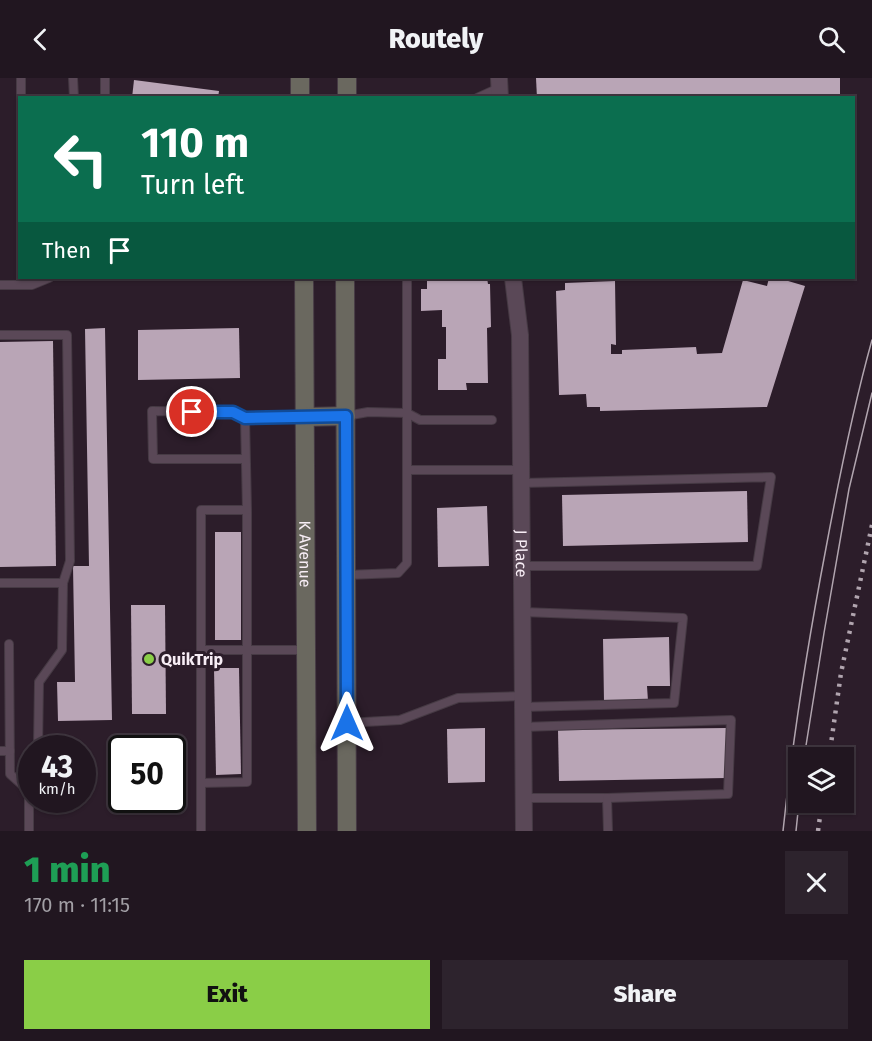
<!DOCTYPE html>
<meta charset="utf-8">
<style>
:root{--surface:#211620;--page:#2d232d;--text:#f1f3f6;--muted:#a29fa5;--line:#3e353e;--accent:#8ace47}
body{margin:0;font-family:"Fira Sans",sans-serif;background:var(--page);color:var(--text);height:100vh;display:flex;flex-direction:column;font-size:22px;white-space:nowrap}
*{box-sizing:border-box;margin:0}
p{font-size:20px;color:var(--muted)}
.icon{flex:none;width:33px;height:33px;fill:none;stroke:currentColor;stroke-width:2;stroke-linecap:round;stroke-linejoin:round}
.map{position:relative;height:753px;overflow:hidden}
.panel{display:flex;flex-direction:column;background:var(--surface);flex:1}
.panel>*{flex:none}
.top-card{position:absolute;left:18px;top:18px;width:837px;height:183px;border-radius:0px;box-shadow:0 2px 4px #0004,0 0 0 2px var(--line);background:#0b6e4f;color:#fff;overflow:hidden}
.controls{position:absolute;left:788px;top:669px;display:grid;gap:12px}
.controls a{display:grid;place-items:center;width:66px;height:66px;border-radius:0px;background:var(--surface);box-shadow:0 2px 4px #0004,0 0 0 2px var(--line);font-size:30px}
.speed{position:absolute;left:18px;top:657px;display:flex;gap:12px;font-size:30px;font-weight:700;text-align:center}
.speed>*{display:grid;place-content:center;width:78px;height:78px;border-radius:50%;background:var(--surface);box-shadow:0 2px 4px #0004,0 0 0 2px var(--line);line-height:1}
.speed small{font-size:15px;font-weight:400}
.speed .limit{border:3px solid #111;border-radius:9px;background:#fff;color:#111}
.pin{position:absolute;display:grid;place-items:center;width:51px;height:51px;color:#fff;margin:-26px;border:3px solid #fff;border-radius:50%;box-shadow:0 2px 6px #0007}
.me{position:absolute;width:66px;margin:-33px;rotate:0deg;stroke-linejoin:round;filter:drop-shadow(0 0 4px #0008)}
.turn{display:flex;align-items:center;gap:21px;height:126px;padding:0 24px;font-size:27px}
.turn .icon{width:78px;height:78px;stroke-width:2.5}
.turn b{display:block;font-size:42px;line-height:51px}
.then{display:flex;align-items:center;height:57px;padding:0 24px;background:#0003;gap:12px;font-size:22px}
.round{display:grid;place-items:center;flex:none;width:63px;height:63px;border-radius:0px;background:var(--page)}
.head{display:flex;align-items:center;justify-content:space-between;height:102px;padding:0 24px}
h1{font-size:36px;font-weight:800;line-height:45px;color:#1e9e55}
.cta{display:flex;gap:12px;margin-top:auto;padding:12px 24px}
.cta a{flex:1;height:69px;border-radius:0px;background:var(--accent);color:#111;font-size:24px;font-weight:800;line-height:69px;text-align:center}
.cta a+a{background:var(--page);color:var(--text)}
header{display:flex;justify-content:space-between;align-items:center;height:78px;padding:0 24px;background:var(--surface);font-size:27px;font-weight:800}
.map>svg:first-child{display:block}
.building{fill:#b9a5b6}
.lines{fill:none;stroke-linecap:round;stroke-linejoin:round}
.service-casing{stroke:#463a44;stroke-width:10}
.minor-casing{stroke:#463a44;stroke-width:18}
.secondary-casing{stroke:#463a44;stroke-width:20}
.service{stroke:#5a4857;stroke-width:8}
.minor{stroke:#5a4857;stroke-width:16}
.secondary{stroke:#6a685f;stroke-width:18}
.tram{stroke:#b1a5af;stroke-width:1.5}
.rail{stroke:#b1a5af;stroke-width:4.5;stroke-dasharray:3 6;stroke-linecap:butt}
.route-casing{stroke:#114b97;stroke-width:15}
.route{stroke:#1a73e8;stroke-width:10}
.poi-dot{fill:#8ace47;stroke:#2c1d2a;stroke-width:2}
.labels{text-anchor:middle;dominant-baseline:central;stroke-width:6;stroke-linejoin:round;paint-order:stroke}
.street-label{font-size:16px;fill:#f7edf5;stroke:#2c1d2a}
.poi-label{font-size:16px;font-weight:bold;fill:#f7edf5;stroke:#2c1d2a;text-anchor:start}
</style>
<header><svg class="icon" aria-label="back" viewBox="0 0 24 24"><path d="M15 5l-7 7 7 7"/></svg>Routely<svg class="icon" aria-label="search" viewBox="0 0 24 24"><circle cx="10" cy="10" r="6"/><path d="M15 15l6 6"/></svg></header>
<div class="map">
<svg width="872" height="753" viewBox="0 0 872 753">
<rect width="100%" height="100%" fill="#2c1d2a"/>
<g class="building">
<path d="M536,0H840V20H537Z"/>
<path d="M134,2L219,13L218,20H132Z"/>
<path d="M427,200H487L488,206H490L491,249L487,250L488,305H466L467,312H438V281H446V249H442V232L421,233V211H427Z"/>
<path d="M769,200H778L805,208L767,329L600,333V329H587L586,316L559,317L556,213L565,212V205L615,203L616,267L611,266V276H622V272L696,269L697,276L722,275L743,202L767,208Z"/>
<path d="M105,250L112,642L58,643L57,604H75L73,488H89L85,251Z"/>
<path d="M239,250L240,300L138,302V252Z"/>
<path d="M53,263L56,488L0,489V264Z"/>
<path d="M747,413L748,464L563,468L562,417Z"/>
<path d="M487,428L489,488L438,489L437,430Z"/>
<rect x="215" y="454" width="26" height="108"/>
<path d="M131,527H165L166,636H132Z"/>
<path d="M669,559L670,608H647L648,623L604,624L603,561Z"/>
<path d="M214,590H239L241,696L216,697Z"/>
<path d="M485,650V704L448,705L447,651Z"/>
<path d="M726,650V700L559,703L558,652Z"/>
</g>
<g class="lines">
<g class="service-casing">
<g id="service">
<path d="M21,0V20"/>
<path d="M73,0L74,20"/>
<path d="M105,0V20"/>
<path d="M477,20L499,10"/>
<path d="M0,207H32L49,200"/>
<path d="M0,257H67L70,483L63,505L62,572L39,604L38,670"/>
<path d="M346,338L368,334L407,335L420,342H492"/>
<path d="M245,340L305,339"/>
<path d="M407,392H521"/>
<path d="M522,405L771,399L757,488H523"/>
<path d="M346,497L398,495L407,485V200"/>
<path d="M0,505H63"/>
<path d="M523,534L683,540L674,625L523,629"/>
<path d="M9,566L10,696L29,713"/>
<path d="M201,572H306"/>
<path d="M347,645L400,642L458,620L523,618"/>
<path d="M523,649L731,642L728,716L607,720H523"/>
<path d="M0,673H10"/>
<path d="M201,705L247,704V432"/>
<path d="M607,720L608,753"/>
<path d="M29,753V697L32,693"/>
<path d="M201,753V432H247L245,340L233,334L152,333L153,381H245"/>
</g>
</g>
<g class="minor-casing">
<g id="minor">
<path d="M499,0L500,20"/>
<path id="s1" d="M513,200L520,257L524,753"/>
</g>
</g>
<g class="secondary-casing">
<g id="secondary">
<path d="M300,0V20"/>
<path d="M347,20V0"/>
<path id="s2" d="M304,200L307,753"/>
<path d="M345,200L347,753"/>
<path d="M305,339L346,338"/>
</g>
</g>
<use href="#service" class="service"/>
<use href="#minor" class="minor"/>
<use href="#secondary" class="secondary"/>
<g class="tram">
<path d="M804,680L824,555L849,411L872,315"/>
<path d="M783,753C793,658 808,564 826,470C839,400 853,330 872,262"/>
<path d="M796,753L799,724"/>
</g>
<g class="rail">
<path d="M829,680L841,595L872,447"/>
<path d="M818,753L822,724"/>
</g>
</g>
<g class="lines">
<g class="route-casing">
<path id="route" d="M192,334H233L245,340L346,338L347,645"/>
</g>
<use href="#route" class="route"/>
</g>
<circle class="poi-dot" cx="149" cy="581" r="6"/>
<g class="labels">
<g class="street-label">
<text stroke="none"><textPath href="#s2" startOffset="276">K Avenue</textPath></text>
<text stroke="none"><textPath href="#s1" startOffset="276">J Place</textPath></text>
</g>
<g class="poi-label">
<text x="161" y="581">QuikTrip</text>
</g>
</g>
</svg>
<div class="controls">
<a><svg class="icon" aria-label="layers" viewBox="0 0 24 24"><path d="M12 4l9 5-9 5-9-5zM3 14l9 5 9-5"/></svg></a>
</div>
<div class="speed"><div>43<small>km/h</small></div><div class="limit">50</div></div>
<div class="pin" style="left:192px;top:334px;background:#d93025"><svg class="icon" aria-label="arrive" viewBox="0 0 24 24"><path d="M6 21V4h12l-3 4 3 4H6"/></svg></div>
<svg class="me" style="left:347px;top:645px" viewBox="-20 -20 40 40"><path d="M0-17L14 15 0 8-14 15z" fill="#1a73e8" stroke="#fff" stroke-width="4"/></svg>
<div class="top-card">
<div class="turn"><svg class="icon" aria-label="left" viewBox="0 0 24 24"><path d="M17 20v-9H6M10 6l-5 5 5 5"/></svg><div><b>110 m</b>Turn left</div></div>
<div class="then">Then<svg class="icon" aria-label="arrive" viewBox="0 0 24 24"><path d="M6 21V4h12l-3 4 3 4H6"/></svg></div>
</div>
</div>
<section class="panel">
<div class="head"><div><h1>1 min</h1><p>170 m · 11:15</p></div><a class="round"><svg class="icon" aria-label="close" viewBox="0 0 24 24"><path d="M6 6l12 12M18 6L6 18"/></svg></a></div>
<div class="cta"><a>Exit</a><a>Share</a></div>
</section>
